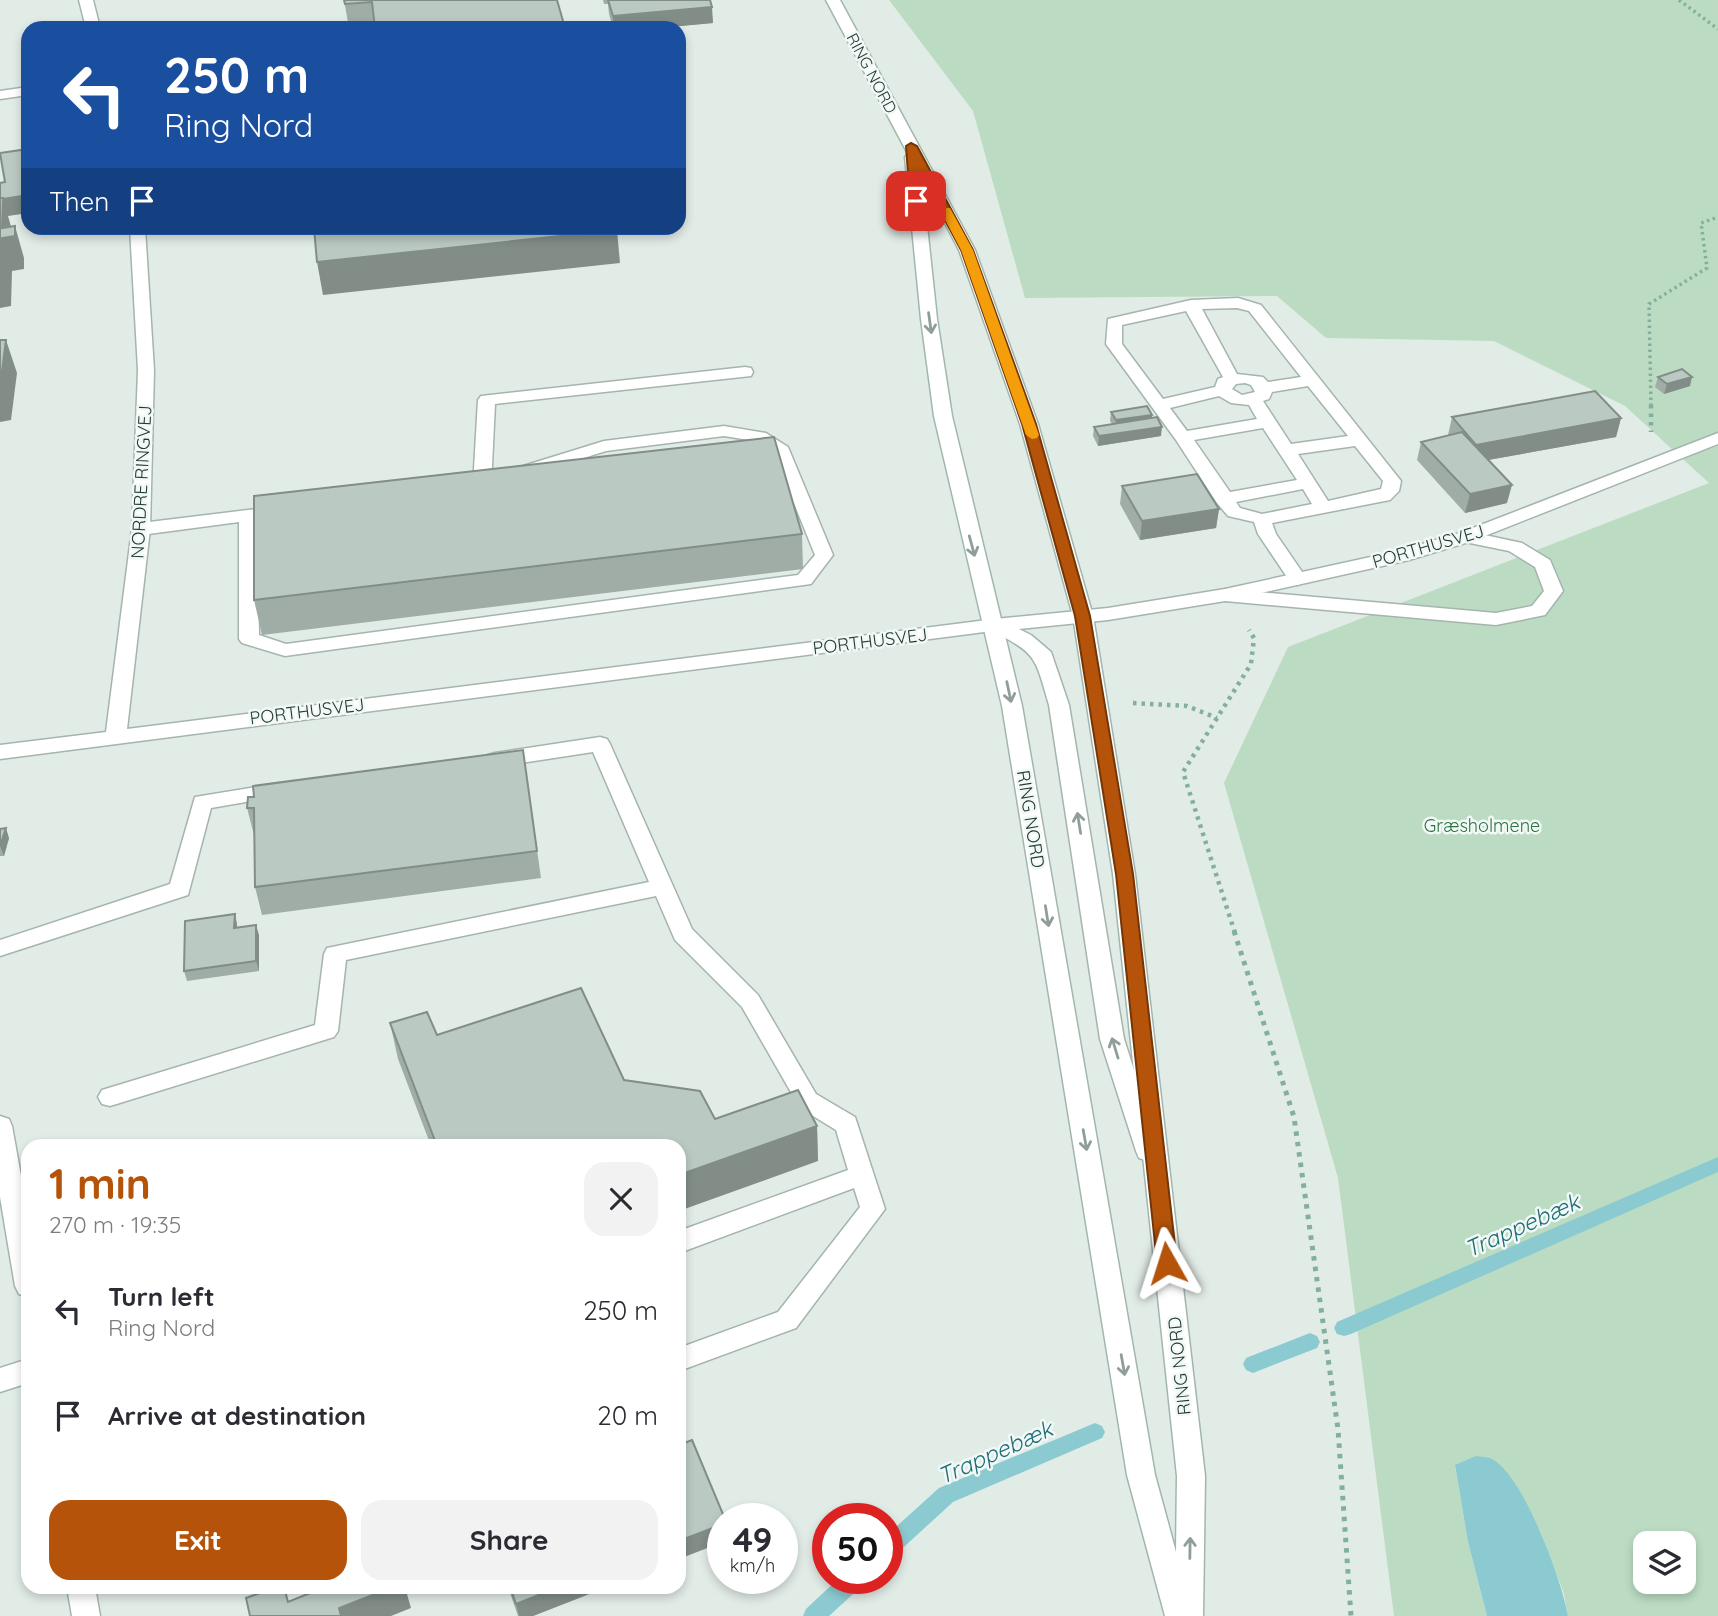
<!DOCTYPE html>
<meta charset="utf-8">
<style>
:root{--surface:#fff;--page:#f2f2f3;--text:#2b2b33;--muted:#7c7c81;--accent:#b45309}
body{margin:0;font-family:Quicksand,sans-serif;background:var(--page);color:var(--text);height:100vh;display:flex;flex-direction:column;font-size:26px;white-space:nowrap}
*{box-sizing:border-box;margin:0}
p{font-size:23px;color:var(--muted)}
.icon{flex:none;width:38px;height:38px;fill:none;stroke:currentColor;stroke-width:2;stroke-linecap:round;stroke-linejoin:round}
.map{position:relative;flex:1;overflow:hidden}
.drawer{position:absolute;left:21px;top:1139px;width:665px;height:455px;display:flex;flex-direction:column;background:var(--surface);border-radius:21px;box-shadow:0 4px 10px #0003}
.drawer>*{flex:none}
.hud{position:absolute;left:21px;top:21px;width:665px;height:214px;border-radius:21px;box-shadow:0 4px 10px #0003;background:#1a4fa0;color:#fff;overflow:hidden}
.controls{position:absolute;left:1633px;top:1531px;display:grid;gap:14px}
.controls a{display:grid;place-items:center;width:63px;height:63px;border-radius:14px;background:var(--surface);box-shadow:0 4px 10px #0003;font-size:35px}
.speed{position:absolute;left:707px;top:1503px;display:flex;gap:14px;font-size:35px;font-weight:700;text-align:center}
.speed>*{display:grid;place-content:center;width:91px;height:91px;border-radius:50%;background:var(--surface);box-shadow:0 4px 10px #0003;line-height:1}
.speed small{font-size:18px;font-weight:400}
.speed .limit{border:10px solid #d22;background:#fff;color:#111}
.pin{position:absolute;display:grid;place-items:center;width:60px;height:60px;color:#fff;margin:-30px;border-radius:14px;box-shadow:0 4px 10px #0006}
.me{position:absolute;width:77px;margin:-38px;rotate:354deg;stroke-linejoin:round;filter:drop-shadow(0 0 5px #0008)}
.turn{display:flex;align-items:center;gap:24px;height:147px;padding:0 28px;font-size:32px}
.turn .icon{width:91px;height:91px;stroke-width:2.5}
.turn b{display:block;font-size:49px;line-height:60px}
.then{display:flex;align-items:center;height:66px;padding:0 28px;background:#0003;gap:14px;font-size:26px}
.round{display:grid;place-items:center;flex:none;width:74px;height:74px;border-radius:21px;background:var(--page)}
.overview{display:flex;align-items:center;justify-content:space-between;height:119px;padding:0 28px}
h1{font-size:42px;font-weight:700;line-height:52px;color:var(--accent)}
.primary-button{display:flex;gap:14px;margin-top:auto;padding:14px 28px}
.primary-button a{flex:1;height:80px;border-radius:21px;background:var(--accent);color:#fff;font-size:28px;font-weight:700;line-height:80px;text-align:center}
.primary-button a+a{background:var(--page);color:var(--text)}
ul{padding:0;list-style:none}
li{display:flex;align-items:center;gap:21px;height:105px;padding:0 28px}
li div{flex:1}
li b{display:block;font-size:26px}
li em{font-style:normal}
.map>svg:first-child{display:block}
.green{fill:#bbdcc2;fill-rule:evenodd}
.water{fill:#8bcad0}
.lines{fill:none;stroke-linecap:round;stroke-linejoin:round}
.stream{fill:#8bcad0;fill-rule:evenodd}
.service-casing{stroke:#a5b4ae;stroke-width:3}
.minor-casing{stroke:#a5b4ae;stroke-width:3}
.tertiary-casing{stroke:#a5b4ae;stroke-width:3}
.secondary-casing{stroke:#a1b7ae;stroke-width:3}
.path-far2{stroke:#83af9e;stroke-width:3.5;stroke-dasharray:2.5 3.5;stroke-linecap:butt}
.path-far1{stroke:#83af9e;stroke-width:4.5;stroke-dasharray:3.5 5;stroke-linecap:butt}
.path{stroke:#83af9e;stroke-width:5;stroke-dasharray:4.5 6;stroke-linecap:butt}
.service{fill:#fff;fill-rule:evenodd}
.minor{fill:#fff;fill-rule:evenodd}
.tertiary{fill:#fff;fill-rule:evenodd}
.secondary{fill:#fff;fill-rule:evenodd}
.wall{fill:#a0ada7}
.shaded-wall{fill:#828d88}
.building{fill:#bac9c2;stroke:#828d88;stroke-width:2}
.oneway{stroke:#909e9a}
.route{fill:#b45309;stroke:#753606;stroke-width:2}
.slow{fill:#f59e0b}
.labels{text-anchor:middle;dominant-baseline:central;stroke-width:5;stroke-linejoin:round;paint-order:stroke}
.far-street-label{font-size:16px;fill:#223c34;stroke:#f2f8f5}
.street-label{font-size:18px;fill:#223c34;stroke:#f2f8f5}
.park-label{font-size:18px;fill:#2e7244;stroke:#f2f8f5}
.near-water-label{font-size:23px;font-style:italic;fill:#1e6e77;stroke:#f2f8f5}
</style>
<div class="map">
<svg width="1718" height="1616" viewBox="0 0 1718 1616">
<rect width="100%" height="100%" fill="#e2ece7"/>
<path class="green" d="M889,0H1718V1616H1568L1564,1594L1540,1530L1455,1466L1468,1542L1487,1616H1394L1338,1178L1224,783L1288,647L1709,483L1625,406L1494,341L1326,338L1277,296L1025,298L973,111ZM1645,1544H1684V1582H1645Z"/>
<path class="water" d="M1476,1456C1480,1457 1488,1457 1492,1459C1524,1476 1562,1581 1568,1616H1487L1468,1542L1455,1465Z"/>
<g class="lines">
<g class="stream">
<path d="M1718,1157V1172L1351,1334L1344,1336L1337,1334L1334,1328L1337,1322Z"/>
<path d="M1310,1333L1317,1336L1320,1342L1317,1348L1253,1373L1246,1370L1243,1364L1246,1358Z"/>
<path d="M1095,1423L1102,1426L1105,1432L1102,1438L953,1502L894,1556L887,1559V1535L939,1488Z"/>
<path d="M839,1578H865L863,1585L829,1616H803L806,1609Z"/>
</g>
<g class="service-casing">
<g id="service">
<path d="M1238,298L1261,305L1401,481L1399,491L1390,500L1272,523L1276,534L1307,579L1298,585L1291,583L1258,534L1254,522L1228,516L1217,503L1176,440L1106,344L1108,319L1191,300ZM1237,308L1249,311L1301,377L1268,382L1263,377L1237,374L1202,309ZM1186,311L1223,377L1218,379L1215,387L1163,399L1122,344V325ZM1245,383L1251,385L1255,392L1242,395L1232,389L1236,384ZM1308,386L1348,436L1291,444L1263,401L1269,399L1272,392ZM1219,396L1231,403L1249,405L1257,419L1187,431L1170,408ZM1263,428L1297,480L1230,492L1194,440ZM1355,446L1383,481L1381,489L1328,501L1298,454ZM1303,489L1312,504L1262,514L1240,508L1236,502Z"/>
<path d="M745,367L751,368L753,372L751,376L495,404L491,486L482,491L473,486L478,400L481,396Z"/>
<path d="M724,426L766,433L788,447L833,555L811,584L285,656L242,643L239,639V522L141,535L132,529L141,523L281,506L287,507L290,511L287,515L257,520L259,635L286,644L798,575L815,555L774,454L755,441L724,436L606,451L526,476L517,471L520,467L604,441Z"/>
<path d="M1466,531L1522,543L1550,560L1563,591L1545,615L1496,625L1225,601L1216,595L1225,589L1496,613L1532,606L1544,591L1535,567L1509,551L1460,541L1457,537Z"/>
<path d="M600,737L607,739L610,744L692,929L758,995L816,1094L855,1117L885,1209L796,1328L679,1371V1348L778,1312L860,1207L854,1188L679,1253V1231L848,1170L836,1130L800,1108L742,1007L675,940L656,896L346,960L338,1031L334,1037L110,1106L102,1104L98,1097L102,1090L315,1025L324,954L327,948L649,882L593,752L495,767L488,765L485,760L488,755L495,753Z"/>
<path d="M280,783L287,785L290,790L287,795L211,808L188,895L0,956V940L170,884L195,797Z"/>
</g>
</g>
<g class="minor-casing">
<g id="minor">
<path d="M28,87V95L0,99V91Z"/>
<path d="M0,1116L9,1119L12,1126L28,1215V1297L19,1294L15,1286L0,1197Z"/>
<path d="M28,1359V1383L0,1392V1368Z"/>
<path d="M67,1587H95L100,1616H72Z"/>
</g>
</g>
<g class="tertiary-casing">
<g id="tertiary">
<path d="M79,0H93L100,28H86Z"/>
<path d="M130,228H145L154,370L150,529L127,729L995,619L1108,608L1225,589L1398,551L1460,533L1718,433V444L1472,541L1409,560L1225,601L1108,620L1019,629L1031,635L1051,652L1069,705L1124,1039L1160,1151L1157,1158L1148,1161L1139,1158L1136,1151L1100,1039L1049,705C1035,658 1038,654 992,631L0,759V745L106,732L132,529L138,370Z"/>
</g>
</g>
<g class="secondary-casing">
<path id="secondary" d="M826,0H840L975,250L1038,424L1093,616L1135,874L1205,1476L1203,1616H1165L1127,1475L1002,706L934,416L921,319L905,157L908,154ZM922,179L959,250L1020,424L1073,616L1113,874L1177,1476L1176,1552L1155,1475L1022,706L952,416L937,319Z"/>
</g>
<g class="path-far2">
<path d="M1679,0L1718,29"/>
<path d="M1651,406L1649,304L1707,268L1701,223L1718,217"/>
</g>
<g class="path-far1">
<path d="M1651,405V432"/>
<path d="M1133,703L1187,706L1217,718"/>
<path d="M1235,933L1183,772L1251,664L1254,638L1249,630"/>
</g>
<path class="path" d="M1234,931L1294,1117L1338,1429L1351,1616"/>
<use href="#service" class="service"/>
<use href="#minor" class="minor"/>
<use href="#tertiary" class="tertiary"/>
<use href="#secondary" class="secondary"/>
</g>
<g class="wall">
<path d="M344,0H557L565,28H349Z"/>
<path d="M603,0H710L713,23L659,28H613L609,14L608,4H604Z"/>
<path d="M1658,377L1690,386L1664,394L1655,387Z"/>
<path d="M1111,412L1152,415V418L1161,436L1098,446L1093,436L1094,427L1112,424L1110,421Z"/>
<path d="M1452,417L1621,418L1616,437L1488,460L1507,503L1465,513L1417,460L1421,442L1448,435Z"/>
<path d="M1122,486L1219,509L1216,528L1140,540L1120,504Z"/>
<path d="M802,534L803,569L262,635L254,600Z"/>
<path d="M523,750L541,878L262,915L255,887L254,835L247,808Z"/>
<path d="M0,829L9,838L4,856H0Z"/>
<path d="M237,924V927L259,935V971L187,981L184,971Z"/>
<path d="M390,1023L624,1080L715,1119L817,1126L818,1161L679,1146H431L398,1059Z"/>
<path d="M508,1587H607L533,1616H518Z"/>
</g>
<g class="shaded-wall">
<path d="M712,7L713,23L659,28H614L613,16Z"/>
<path d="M28,195V213L8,216L12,230L15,226L24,258V269L12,271L11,306L0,308V274L2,228L0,200Z"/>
<path d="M61,228H74V229L62,230Z"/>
<path d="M276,228H297L277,232Z"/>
<path d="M617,230L620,263L323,295L317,262Z"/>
<path d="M6,340L17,373L11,420L0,422V387Z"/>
<path d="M1692,377L1690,386L1664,394L1667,384Z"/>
<path d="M1152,415L1151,424L1115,429L1116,420Z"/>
<path d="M1621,418L1616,437L1471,463L1476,445Z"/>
<path d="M1162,427L1161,436L1098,446L1099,436Z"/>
<path d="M1512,485L1507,503L1465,513L1470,494Z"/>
<path d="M1219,509L1216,528L1140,540L1142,521Z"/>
<path d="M6,828L9,838L4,856L0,846Z"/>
<path d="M235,914L237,924L236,938L234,928Z"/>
<path d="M256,925L259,935V971L256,961Z"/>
<path d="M817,1126L818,1161L679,1211V1175Z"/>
<path d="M723,1524V1542L679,1559V1541Z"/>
<path d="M393,1587H405L411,1608L391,1616H341L339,1608Z"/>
<path d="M559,1587H607L533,1616H519L516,1604Z"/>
</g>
<g class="building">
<path d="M344,0H557L565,28H375L372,2L345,4Z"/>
<path d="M608,0H710L712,7L613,16Z"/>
<path d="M28,149V195L3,199V198H0V183L5,182L0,153Z"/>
<path d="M0,198H3L2,228L15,226V236L2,238L1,273L0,274Z"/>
<path d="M314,228H617V230L317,262Z"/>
<path d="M0,340H6L0,387Z"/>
<path d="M1682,369L1692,377L1667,384L1658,377Z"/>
<path d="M1595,391L1621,418L1476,445L1452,417Z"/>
<path d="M1147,406L1152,415L1116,420L1111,412Z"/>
<path d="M1157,417L1162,427L1099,436L1094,427Z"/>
<path d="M1462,432L1512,485L1470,494L1421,442Z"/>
<path d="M774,437L802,534L254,600V496Z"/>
<path d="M1197,474L1219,509L1142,521L1122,486Z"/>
<path d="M523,750L537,851L255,887L254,808H247L248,797H254L253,786Z"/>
<path d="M6,828L0,846V829Z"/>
<path d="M235,914L234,928L256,925V961L184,971L185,921Z"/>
<path d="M581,988L624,1080L700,1091L715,1119L798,1090L817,1126L679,1175V1146H437L390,1023L427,1012L437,1035Z"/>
<path d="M692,1440L725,1519H723V1524L679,1541V1445Z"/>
<path d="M276,1587H284L288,1602L325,1587H393L339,1608L341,1616H250L246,1598Z"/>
<path d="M510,1587H559L516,1604Z"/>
</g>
<defs><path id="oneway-shaft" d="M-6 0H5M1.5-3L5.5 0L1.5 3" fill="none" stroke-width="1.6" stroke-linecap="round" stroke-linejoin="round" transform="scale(1.75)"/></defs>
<g class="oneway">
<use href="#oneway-shaft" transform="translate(930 323) rotate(82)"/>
<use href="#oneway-shaft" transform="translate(972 546) rotate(75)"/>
<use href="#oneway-shaft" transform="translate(1009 692) rotate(78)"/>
<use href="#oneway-shaft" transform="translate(1079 823) rotate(-99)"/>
<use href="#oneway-shaft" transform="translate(1047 916) rotate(81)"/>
<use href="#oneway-shaft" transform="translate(1115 1048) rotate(-107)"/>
<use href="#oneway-shaft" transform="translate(1085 1140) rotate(80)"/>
<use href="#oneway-shaft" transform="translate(1123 1365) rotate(80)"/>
<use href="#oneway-shaft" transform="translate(1190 1548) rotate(-89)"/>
</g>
<path class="route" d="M911,143L917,146L973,250L1036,424L1090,616L1133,874L1177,1263L1174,1268L1167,1271L1160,1268L1157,1263L1116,874L1075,616L1022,424L961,250L919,172L922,201L916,204L910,201L906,146Z"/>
<path class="slow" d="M941,208H950L973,250L1039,435L1037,438L1032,439L1026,435L961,250L940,210Z"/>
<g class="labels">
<g class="far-street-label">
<text transform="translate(872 73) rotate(62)">RING NORD</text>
</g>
<g class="street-label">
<text transform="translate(141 482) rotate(-87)">NORDRE RINGVEJ</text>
<text transform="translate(1428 546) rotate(-16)">PORTHUSVEJ</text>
<text transform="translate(870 641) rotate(-7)">PORTHUSVEJ</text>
<text transform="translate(307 711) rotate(-7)">PORTHUSVEJ</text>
<text transform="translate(1031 819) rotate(81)">RING NORD</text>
<text transform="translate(1179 1366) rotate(-96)">RING NORD</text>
</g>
<g class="park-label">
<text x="1482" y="825">Græsholmene</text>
</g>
<g class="near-water-label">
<text transform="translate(1522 1225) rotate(-24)">Trappebæk</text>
<text transform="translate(995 1452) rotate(-24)">Trappebæk</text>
</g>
</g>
</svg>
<div class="controls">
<a><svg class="icon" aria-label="layers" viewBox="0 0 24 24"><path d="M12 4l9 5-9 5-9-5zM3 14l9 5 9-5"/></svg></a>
</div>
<div class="speed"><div>49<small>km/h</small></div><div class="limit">50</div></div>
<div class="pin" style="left:916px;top:201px;background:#d93025"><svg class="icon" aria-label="arrive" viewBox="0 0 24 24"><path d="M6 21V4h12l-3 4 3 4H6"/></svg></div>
<svg class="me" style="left:1167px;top:1263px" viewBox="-20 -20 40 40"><path d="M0-17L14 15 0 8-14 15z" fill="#b45309" stroke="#fff" stroke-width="4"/></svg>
<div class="hud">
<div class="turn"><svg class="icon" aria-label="left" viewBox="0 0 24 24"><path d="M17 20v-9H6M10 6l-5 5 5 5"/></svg><div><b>250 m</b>Ring Nord</div></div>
<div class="then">Then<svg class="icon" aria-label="arrive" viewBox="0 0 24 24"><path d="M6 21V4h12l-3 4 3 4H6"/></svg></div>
</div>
<section class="drawer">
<div class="overview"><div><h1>1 min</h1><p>270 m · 19:35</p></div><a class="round"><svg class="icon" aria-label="close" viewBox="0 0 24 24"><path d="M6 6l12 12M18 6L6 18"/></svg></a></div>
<ul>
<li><svg class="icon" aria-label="left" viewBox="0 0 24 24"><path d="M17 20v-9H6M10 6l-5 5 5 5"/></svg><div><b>Turn left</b><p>Ring Nord</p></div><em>250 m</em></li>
<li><svg class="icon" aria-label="arrive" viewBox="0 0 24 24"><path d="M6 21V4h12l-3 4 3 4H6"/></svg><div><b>Arrive at destination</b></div><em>20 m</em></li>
</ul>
<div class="primary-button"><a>Exit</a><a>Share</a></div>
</section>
</div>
